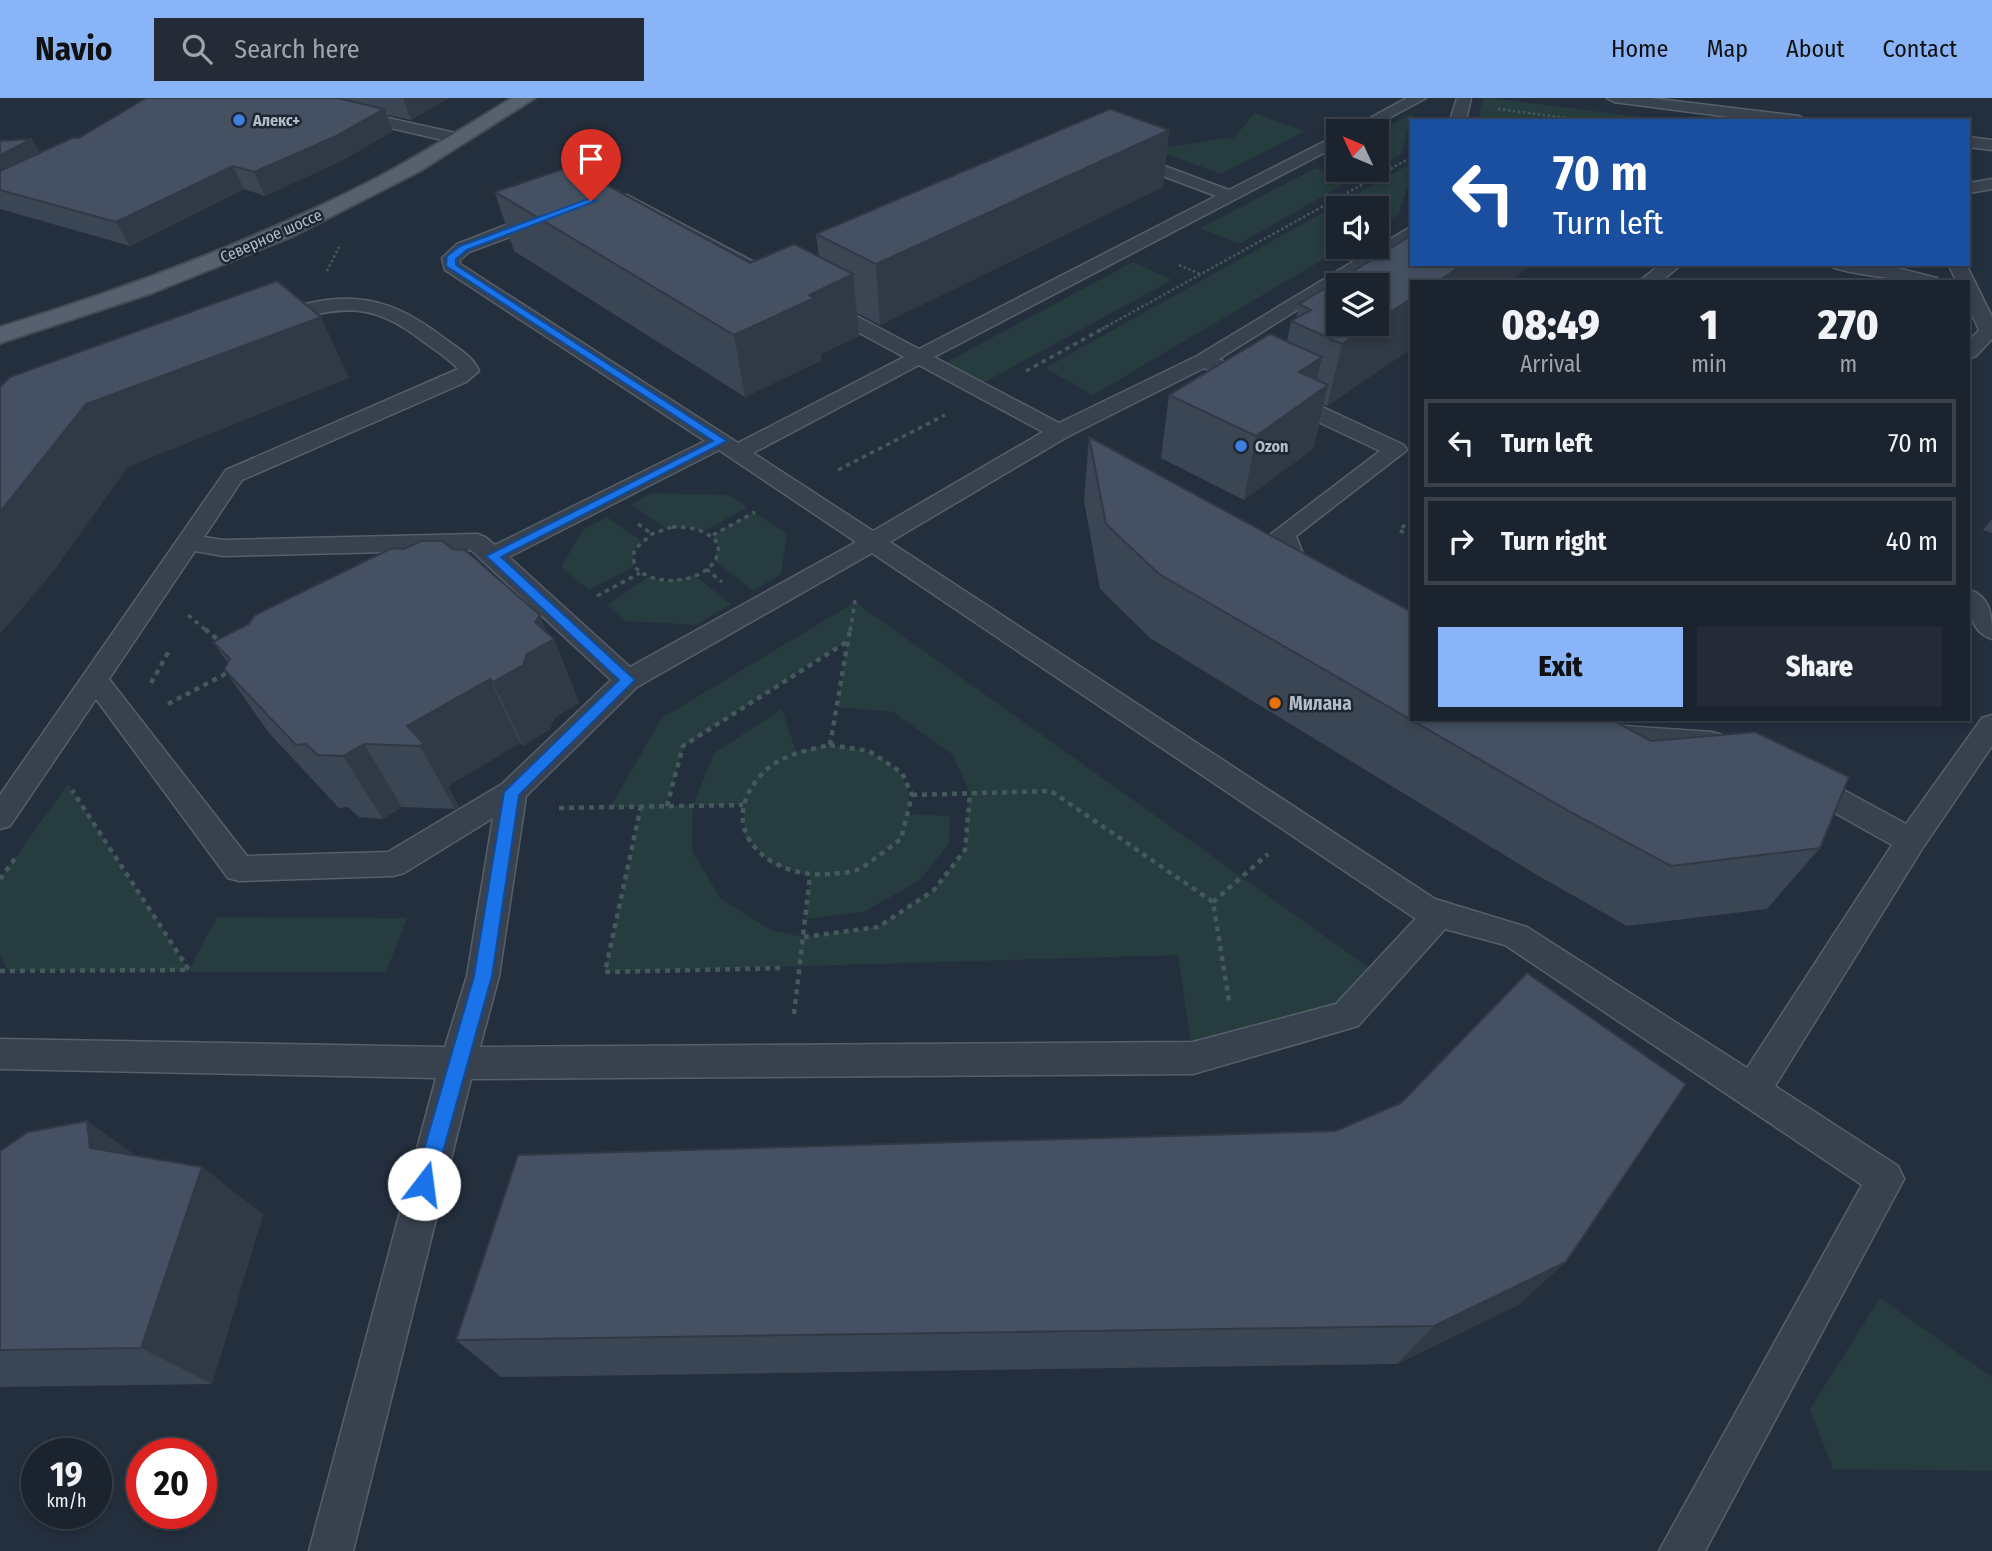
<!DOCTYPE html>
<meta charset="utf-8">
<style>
:root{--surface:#1b232e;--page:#242b36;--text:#f1f3f6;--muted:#a0a4aa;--line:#39404a;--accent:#8ab4f8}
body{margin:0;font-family:"Fira Sans Condensed",sans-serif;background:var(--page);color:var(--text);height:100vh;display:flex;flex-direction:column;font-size:26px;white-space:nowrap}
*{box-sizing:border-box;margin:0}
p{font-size:23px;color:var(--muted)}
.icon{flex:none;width:38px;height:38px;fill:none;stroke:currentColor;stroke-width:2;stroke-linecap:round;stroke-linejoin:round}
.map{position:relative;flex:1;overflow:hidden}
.drawer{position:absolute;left:1410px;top:182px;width:560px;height:441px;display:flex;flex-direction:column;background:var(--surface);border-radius:0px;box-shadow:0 4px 10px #0003,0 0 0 2px var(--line)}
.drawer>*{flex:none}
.banner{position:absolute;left:1410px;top:21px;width:560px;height:147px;border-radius:0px;box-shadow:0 4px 10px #0003,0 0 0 2px var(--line);background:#1a4fa0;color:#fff;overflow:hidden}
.needle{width:46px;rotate:314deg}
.controls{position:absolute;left:1326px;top:21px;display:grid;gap:14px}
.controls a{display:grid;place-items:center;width:63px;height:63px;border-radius:0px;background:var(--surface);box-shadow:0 4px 10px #0003,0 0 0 2px var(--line);font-size:35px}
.speed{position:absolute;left:21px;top:1340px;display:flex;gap:14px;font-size:35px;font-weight:700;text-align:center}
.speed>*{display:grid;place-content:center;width:91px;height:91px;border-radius:50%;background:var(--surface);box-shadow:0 4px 10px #0003,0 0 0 2px var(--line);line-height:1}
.speed small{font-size:18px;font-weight:400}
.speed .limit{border:10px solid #d22;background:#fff;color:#111}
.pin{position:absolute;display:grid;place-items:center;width:60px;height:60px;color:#fff;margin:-72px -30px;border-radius:50% 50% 50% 0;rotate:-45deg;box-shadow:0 0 7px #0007}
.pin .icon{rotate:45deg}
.me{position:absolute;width:77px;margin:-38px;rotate:15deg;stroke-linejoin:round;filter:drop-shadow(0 0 5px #0008)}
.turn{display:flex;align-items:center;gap:24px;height:147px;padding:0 28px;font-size:32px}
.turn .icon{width:91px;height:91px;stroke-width:2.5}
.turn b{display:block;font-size:49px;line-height:60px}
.eta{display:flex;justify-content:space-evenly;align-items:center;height:119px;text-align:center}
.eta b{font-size:42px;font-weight:800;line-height:49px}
.action{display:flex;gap:14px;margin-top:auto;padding:14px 28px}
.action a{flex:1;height:80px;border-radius:0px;background:var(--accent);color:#111;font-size:28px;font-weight:800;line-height:80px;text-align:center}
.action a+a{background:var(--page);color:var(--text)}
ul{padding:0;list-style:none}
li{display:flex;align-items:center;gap:21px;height:88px;margin:0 14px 10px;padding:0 14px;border:4px solid var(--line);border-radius:0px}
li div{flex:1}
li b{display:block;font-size:26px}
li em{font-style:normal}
header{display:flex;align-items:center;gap:42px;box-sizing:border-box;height:98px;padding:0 35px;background:var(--accent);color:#111}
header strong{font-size:33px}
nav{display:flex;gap:38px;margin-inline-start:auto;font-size:24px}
.search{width:490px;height:63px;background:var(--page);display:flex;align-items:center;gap:18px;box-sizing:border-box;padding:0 24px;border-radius:0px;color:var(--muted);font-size:26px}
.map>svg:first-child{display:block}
.green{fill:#263c3f;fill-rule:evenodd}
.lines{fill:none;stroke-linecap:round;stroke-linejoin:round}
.lane-casing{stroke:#565f6c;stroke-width:3}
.primary-casing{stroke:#414a57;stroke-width:4}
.path-far2{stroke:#44595c;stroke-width:2.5;stroke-dasharray:2.5 2.5;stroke-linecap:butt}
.path-far1{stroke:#44595c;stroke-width:3.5;stroke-dasharray:4.5 4.5;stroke-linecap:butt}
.path{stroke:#44595c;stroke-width:4.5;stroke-dasharray:5 5;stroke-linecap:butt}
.lane{fill:#38414e;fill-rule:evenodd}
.primary{fill:#56606e;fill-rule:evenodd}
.wall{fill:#3b4654}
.shaded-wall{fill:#303945}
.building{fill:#455162;stroke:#303945;stroke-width:2}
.route{fill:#1a73e8;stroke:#114b97;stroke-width:2}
.shop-dot{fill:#3f7fe0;stroke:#1d2633;stroke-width:2.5}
.food-dot{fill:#e8710a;stroke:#1d2633;stroke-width:2.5}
.labels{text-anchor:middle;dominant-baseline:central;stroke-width:5;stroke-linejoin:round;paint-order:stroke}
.far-poi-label{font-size:16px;font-weight:bold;fill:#b4bcc9;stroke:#1d2633;text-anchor:start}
.far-street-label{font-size:16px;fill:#b4bcc9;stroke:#1d2633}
.poi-label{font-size:19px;font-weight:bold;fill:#b4bcc9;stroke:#1d2633;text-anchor:start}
</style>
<header>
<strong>Navio</strong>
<div class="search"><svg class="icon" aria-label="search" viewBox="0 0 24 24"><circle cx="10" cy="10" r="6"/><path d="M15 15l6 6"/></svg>Search here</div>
<nav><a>Home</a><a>Map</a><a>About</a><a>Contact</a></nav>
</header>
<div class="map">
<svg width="1992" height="1453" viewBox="0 0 1992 1453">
<rect width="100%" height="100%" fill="#242f3e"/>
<g class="green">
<path d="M1483,0H1491L1672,23H1478Z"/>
<path d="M1254,15L1305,33L1221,76L1153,51L1235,39Z"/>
<path d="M1413,15L1401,56L1385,65L1377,62V35Z"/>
<path d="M1412,65V76L1398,117L1377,129V110H1339V149H1344L1093,297L1045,270Z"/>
<path d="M1316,70L1349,83L1239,146L1200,130Z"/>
<path d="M1133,164L1172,182L983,285L945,265Z"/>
<path d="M652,395L729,397L747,409L705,433L689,429L666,431L631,406Z"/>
<path d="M754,414L787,436L781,476L753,493L715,463L718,447L713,437Z"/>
<path d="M607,419L643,444L634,452V468L589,492L561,469L583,432Z"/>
<path d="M695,478L731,506L696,527L626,523L607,507L648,479L665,483Z"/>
<path d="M855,504L1382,879L1346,918L1193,960L1178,857L605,874L641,709H610L662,620ZM847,543L837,609L893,614L953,657L970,696L965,752L933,793L878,829L804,839L773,833L721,801L692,753L693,707H743L745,738L771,766L810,778L806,821L863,814L919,783L949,745L950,718L908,716C917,669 873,650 833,648C821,647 807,652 796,654L782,611L714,655L693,707L667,708L684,648Z"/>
<path d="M68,686L189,872L217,819L407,820L386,874L9,873L0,858V781Z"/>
<path d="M1880,1200L1992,1279V1373L1833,1371L1810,1311Z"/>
</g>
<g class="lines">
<g class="lane-casing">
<g id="lane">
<path d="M271,0H298L460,36L468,41L460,46L278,4Z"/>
<path d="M1407,0H1426L1365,33H1346Z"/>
<path d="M1457,0H1471L1466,23H1450Z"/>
<path d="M1607,0H1650L1799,18L1807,23H1760L1614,4Z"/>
<path d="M1339,36V47L934,259L1059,325L1197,258L1412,128V140L1219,261L1404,347L1407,352L1296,438L1306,464L1319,471L1322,477L1319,483L1310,485L1287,475L1271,436L1380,353L1204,270L1067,339L890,444L1435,801L1527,829L1747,970L1892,747L1794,692L1790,684L1794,676L1804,673L1814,676L1906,726L1982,620L1992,617V648L1922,751L1775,988L1898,1068L1904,1081L1705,1453H1659L1862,1087L1505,847L1445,831L1358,928L1193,976L471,981L353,1453H309L436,980L0,971V941L445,949L467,878L493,720L404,775L393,778L239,783L228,780L96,601L10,728L0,731V697L226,372L458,271C449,261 435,252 424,244C365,198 336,211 269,228L262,226L259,222L262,218C338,194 379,190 444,240C457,250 473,258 479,273L466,284L242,382L204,439L223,442L477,436L485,439L495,447L705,343L445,172L442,160L457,146C502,130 582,91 627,97L919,251L1216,98L1123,63L1121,60L1123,57H1135L1229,92ZM611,105L623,107L904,259L738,345L460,166V162L469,154L594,108ZM919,267L1043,334L873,433L753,355ZM719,352L856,444L630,569L509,459ZM471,452L611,582L502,686L388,754L247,758L109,581L195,453L223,458ZM872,455L1413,819L1416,820L1336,906L1193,944L480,949L499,878L526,698L637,589Z"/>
<path d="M1969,39L1992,42V52L1969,49Z"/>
<path d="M1992,81V91L1969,95V85Z"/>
<path d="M1661,166H1682L1660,184H1638Z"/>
<path d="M1827,166H1881L1937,180L1939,184C1922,184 1836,176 1827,166Z"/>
<path d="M1948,166H1966L1992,219V241L1976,258L1969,260V243L1979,232L1969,210V184H1957Z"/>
<path d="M1969,492C1992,498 1992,521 1992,541C1970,534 1968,511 1969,492Z"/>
<path d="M1573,621H1611L1624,628L1712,634L1722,637L1726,644L1722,651L1712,654C1676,652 1593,655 1573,621Z"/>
</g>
</g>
<g class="primary-casing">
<path id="primary" d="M512,0H535L420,73L291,139L152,195L0,245V229C125,191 248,145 365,86C416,60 463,30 512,0Z"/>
</g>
<g class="path-far2">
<path d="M1498,11L1589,23"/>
<path d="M1179,167L1200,176"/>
<path d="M327,173L339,149"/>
<path d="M1102,231L1410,60L1412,48"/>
</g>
<g class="path-far1">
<path d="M1026,273L1106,229"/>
<path d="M838,372L945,317"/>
<path d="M1412,421L1399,432L1412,439"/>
<path d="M638,426L652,436"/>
<path d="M672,429C691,429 707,431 719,447C718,451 717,460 715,463C698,487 652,489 634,468V452L652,436Z"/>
<path d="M713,437L755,414"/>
<path d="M706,471L722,484"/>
<path d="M597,498L640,475"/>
<path d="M188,517L207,533"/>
<path d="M850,533L855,504L851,501"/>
</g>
<g class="path">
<path d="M205,531L222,545"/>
<path d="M151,585L169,553"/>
<path d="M168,606L231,573"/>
<path d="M830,647L869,653L902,675L912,697L901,741C887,751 872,764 857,772C850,775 839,775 830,776C770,782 711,731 762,676C778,658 807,652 830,647Z"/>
<path d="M830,647L850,531"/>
<path d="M912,697L1051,693L1213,804L1229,903"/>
<path d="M641,708L605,874L784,870"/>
<path d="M667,708L683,648L848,543"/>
<path d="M559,710L743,707"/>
<path d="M0,781L16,759"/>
<path d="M1213,804L1268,756"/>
<path d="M804,839L878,829L933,793L965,752L970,696"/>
<path d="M0,873L189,872L72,692"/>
<path d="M794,916L810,778"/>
</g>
<use href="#lane" class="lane"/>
<use href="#primary" class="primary"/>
</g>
<g class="wall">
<path d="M146,0H449L411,22L387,17L393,33L343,62L265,98L244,91L130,148L0,111V43L40,55L79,40Z"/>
<path d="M1169,32L1163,89L880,227L857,215L859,238L821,256L822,262L745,299L514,153L495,94L750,165L819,159L816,136Z"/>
<path d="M1412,166H1533L1508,184H1412V250L1327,308L1324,307L1313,351L1244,402L1161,360L1169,297L1287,243L1291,223L1296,221L1299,206Z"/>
<path d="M1089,339L1820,750L1767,811L1627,828L1537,777L1150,540L1100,491L1084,403Z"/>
<path d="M1992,421V435L1983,432Z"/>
<path d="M547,535L554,541L579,605L554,620L550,631L523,648L520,645L448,688L459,709L455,711L402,709L383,721L359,719L348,709L339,710L269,635L224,571L228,565L213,544Z"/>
<path d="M87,1023L136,1058L263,1116L212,1286L0,1289V1053Z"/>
<path d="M1520,1206L1397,1266L501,1279L456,1242Z"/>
</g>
<g class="shaded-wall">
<path d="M403,0H449L411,22Z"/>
<path d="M384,11L393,33L343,62L265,98L254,74Z"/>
<path d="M1169,32L1163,89L880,227L876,166Z"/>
<path d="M32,41L46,64L0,87V57Z"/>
<path d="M233,68L244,91L130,148L116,124Z"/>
<path d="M1464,166H1533L1508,184H1437Z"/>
<path d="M853,176L859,238L821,256L822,262L745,299L734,237L809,197Z"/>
<path d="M1412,200V250L1327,308L1342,246L1373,226H1377V223Z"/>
<path d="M321,219L349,280L128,369L53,474L0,536V414L86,306Z"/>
<path d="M1322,259L1313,298L1328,287L1313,351L1244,402L1256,338L1299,274Z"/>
<path d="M540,517L550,543L554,541L579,605L554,620L550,631L523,648L493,584Z"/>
<path d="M490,581L520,645L448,688L459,709L455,711L420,648L407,628Z"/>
<path d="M364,646L402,709L383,721L343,658Z"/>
<path d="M87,1023L155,1072L90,1050Z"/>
<path d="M202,1069L263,1116L212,1286L141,1250Z"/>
<path d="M1566,1164L1520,1206L1397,1266L1434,1228Z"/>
</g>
<g class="building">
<path d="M146,0H337L384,11L334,39L254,74L233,68L116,124L0,92V73L72,40H79Z"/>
<path d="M1110,11L1169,32L876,166L816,136Z"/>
<path d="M32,41L0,57V43Z"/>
<path d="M572,68L750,165L794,146L853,176L809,197L814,200L734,237L495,94Z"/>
<path d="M1412,137V166H1464L1437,184H1412V200L1377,223V187H1339V226H1373L1342,246L1291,223L1311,212L1299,206Z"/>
<path d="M277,183L321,219L86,306L0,414V289L10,279Z"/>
<path d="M1270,236L1322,259L1299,274L1328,287L1256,338L1169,297Z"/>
<path d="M1089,339L1412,514V621H1611L1651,643L1755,634L1849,679L1820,750L1671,768L1574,716L1159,476L1106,426Z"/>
<path d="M421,443H443L452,451L465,452L540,517L535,524L554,541L527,556L523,567L493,584L490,581L407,628L424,646L420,648L364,646L343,658L318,657L306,646L296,647L224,571L230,561L213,544L249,526L255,517L392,450L404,451Z"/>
<path d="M1527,875L1686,986L1566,1164L1434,1228L456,1242L518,1057L1336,1033L1401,1005Z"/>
<path d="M87,1023L90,1050L202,1069L141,1250L0,1252V1053L28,1034Z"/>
</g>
<path class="route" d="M588,101L596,103L467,152L456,161V167L727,343L501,459L635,582L519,697L492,878L434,1086L431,1093L424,1095L417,1093L414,1086L474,878L504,694L619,582L486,458L713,343L446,168L447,158L460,148Z"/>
<g class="shop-dot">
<circle cx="239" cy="22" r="7"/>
<circle cx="1241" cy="348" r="7"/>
</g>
<circle class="food-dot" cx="1275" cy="605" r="7"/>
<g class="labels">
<g class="far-poi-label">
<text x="253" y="22">Алекс+</text>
<text x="1255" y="348">Ozon</text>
</g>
<g class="far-street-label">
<text transform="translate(271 138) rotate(-24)">Северное шоссе</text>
</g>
<g class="poi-label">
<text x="1289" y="605">Милана</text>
</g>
</g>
</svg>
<div class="controls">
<a><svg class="needle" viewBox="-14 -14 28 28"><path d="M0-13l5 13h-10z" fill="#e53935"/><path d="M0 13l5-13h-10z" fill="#a0a4aa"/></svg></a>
<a><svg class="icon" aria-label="sound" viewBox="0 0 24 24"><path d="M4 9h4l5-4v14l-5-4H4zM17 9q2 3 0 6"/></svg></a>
<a><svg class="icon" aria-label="layers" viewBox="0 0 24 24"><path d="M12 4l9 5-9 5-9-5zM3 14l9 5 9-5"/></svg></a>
</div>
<div class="speed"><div>19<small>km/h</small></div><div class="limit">20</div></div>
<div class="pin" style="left:591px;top:103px;background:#d93025"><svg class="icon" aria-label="arrive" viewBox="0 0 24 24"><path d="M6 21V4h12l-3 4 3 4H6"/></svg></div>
<svg class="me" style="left:424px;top:1086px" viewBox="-20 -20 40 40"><circle r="19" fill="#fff"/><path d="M0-13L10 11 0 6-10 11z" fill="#1a73e8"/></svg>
<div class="banner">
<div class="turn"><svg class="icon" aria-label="left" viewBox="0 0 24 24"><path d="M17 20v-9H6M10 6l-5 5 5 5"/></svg><div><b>70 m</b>Turn left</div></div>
</div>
<section class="drawer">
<div class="eta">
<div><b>08:49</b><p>Arrival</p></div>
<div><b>1</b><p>min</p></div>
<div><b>270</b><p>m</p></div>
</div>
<ul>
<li><svg class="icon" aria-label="left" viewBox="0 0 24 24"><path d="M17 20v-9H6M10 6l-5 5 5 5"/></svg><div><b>Turn left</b></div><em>70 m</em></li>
<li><svg class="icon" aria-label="right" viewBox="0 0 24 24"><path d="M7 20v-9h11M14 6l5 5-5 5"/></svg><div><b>Turn right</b></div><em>40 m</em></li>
</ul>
<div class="action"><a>Exit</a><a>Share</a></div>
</section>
</div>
